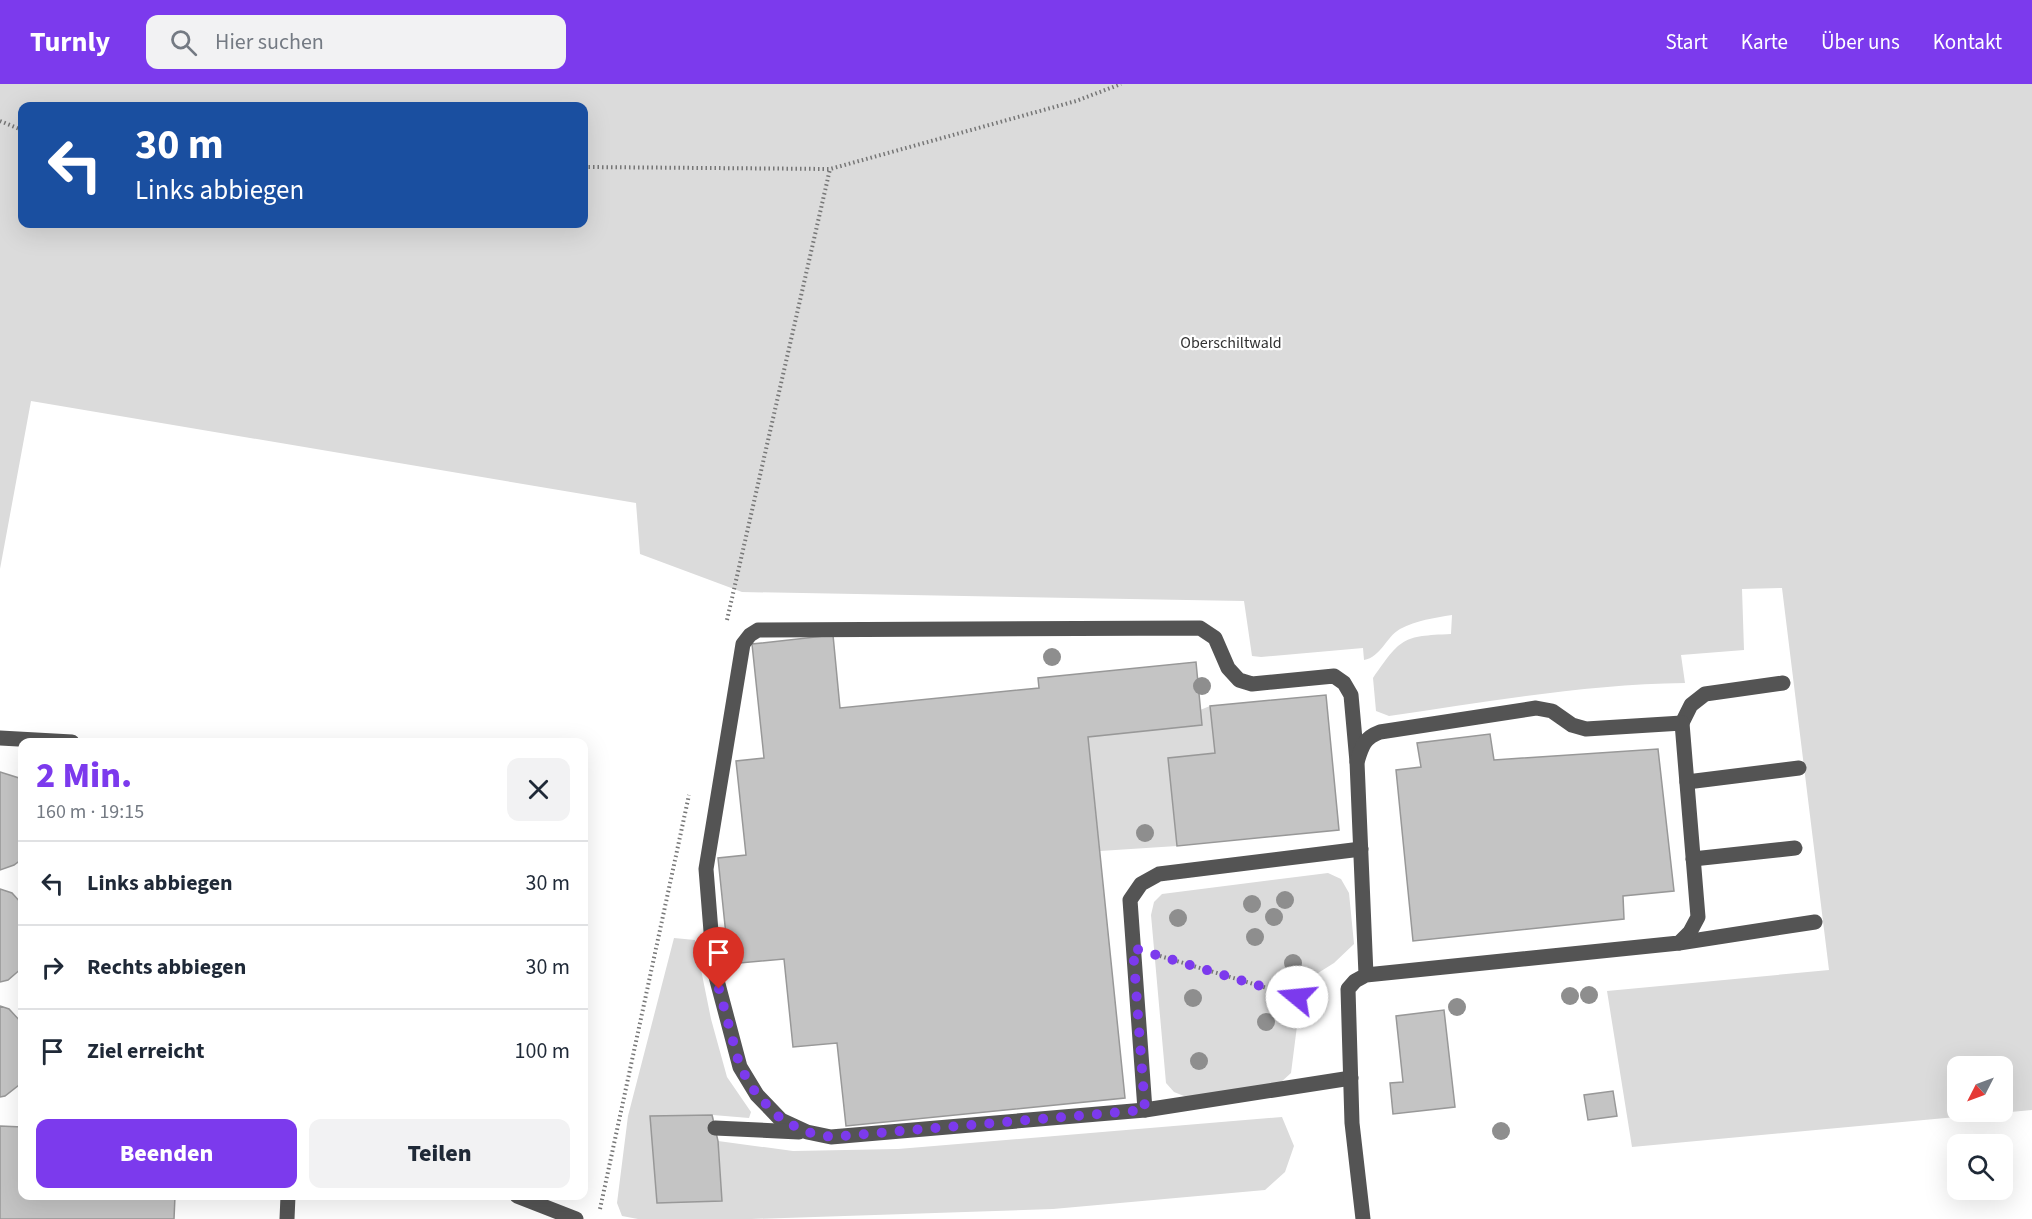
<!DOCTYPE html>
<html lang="de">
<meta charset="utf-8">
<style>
:root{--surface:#fff;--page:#f2f2f3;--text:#1f2937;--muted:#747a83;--line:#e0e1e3;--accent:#7c3aed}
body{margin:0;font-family:"Source Sans 3",sans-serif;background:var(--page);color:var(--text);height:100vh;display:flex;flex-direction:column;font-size:22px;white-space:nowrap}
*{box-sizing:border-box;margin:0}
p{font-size:20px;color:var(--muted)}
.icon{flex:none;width:33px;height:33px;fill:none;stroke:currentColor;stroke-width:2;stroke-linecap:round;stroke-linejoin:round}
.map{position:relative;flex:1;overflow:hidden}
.drawer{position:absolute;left:18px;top:654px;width:570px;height:462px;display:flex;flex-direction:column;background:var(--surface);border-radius:12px;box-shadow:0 6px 24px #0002}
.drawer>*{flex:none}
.hud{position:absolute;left:18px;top:18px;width:570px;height:126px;border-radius:12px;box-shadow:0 6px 24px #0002;background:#1a4fa0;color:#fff;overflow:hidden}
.needle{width:39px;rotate:228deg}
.fabs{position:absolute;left:1947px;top:972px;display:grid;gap:12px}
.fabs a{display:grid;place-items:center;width:66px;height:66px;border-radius:12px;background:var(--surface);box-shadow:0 6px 24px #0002;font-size:30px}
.pin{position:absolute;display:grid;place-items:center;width:51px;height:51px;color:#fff;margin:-62px -26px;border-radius:50% 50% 50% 0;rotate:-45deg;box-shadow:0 0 6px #0007}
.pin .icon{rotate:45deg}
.me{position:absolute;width:66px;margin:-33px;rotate:287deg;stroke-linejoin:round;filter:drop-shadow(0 0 4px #0008)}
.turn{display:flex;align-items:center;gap:21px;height:126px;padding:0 18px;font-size:27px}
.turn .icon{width:78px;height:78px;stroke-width:2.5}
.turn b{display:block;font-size:42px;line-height:51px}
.round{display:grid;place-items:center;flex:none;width:63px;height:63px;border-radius:12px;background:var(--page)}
.headline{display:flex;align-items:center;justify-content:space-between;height:102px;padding:0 18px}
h1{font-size:36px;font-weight:800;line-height:45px;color:var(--accent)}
.cta{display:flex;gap:12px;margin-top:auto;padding:12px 18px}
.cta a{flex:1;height:69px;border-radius:12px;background:var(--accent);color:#fff;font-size:24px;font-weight:800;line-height:69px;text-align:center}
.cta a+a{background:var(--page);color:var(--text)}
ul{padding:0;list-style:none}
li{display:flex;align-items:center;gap:18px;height:84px;padding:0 18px;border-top:2px solid var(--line)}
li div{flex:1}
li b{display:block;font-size:22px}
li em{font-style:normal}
header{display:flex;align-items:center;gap:36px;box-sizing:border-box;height:84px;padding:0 30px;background:var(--accent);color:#fff}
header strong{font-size:28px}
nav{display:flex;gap:33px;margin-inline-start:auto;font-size:21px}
.search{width:420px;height:54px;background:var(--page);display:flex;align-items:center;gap:15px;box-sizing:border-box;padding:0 21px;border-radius:12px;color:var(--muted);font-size:22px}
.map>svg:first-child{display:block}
.green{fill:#dbdbdb;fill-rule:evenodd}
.building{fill:#c4c4c4;stroke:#989898;stroke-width:1.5}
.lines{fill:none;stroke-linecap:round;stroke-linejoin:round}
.path{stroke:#767676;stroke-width:4;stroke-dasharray:1.5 3;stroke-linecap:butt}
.minor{stroke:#545454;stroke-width:15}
.tree{fill:#8e8e8e}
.route{stroke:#7c3aed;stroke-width:10;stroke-dasharray:0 18}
.labels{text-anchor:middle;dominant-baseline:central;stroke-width:4.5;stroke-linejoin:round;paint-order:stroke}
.park-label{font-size:16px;fill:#323232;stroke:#fff}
</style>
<header>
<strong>Turnly</strong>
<div class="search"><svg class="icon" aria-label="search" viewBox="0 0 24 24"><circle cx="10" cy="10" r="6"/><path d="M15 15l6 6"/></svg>Hier suchen</div>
<nav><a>Start</a><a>Karte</a><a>Über uns</a><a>Kontakt</a></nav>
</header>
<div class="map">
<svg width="2032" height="1135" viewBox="0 0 2032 1135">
<rect width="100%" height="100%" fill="#fff"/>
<g class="green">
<path d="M0,0H2032V1026L1632,1063L1607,907L1829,886L1782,504L1742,505L1744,566L1681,571L1685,599C1586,600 1487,618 1389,632L1376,627L1373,594C1401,554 1402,552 1451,550L1452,531C1434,534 1417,536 1400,545C1386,553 1381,573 1364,576L1363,564L1261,573L1252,572L1244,517L742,508L640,470L636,419L31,317L0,485ZM22,22H584V140H22ZM1958,982H2002V1028H1958Z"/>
<path d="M1210,622L1215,669L1168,674L1177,762L1100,767L1088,653L1202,641L1200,626Z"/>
<path d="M1328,789L1341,795L1349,809L1354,860L1334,879L1310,894L1297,913V942L1291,989L1280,999L1189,1014L1174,1008L1166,999L1151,831L1154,818L1162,810Z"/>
<path d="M674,854L695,856L711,935L727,993L751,1028L749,1034L713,1031L718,1057L793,1067L898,1065L1282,1033L1294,1062L1285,1088L1265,1106L1053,1125L751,1135H638L622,1132L617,1119L628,1032Z"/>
</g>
<g class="building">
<path d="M833,551L840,624L1039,604L1038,594L1196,578L1202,641L1088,653L1125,1014L846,1042L837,959L793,963L784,875L729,880L718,774L746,771L736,677L764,674L752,560Z"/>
<path d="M1326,611L1339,746L1177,762L1168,674L1215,669L1210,622Z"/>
<path d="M1490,650L1494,676L1658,665L1674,807L1623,812L1624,835L1413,857L1396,686L1421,683L1417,659Z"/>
<path d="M0,688L19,694L22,698V775L14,781L0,786Z"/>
<path d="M0,805L12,809L22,820V884L8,896L0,898Z"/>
<path d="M0,922L9,925L22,939V995L19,1001L5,1012L0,1013Z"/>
<path d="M1444,926L1455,1023L1393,1030L1390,999L1403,998L1396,932Z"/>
<path d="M1613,1007L1617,1032L1588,1036L1584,1011Z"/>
<path d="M712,1031L718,1057L722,1117L657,1119L650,1032Z"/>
<path d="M0,1042L22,1043V1112H175L174,1135H0Z"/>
</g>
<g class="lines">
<g class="path">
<path d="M0,37L22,46"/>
<path d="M584,83L830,85L1076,17L1121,0"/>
<path d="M727,536L830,85"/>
<path d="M1160,872L1297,913"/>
<path d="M600,1125L689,711"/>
</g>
<g class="minor">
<path d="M1682,639L1691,621L1705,610L1783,599"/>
<path d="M0,654L72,658"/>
<path d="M1687,698L1799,684"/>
<path d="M1693,775L1795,764"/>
<path d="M1679,859L1815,838"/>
<path d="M1351,994L1145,1026L1130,816L1141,800L1159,790L1361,765"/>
<path d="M1145,1026L831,1053L807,1048L781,1036L757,1011L740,983L714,885L706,785L743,560L750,551L758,546L1200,544L1215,554L1228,584L1239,596L1252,600L1334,592L1344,599L1351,611L1357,678"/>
<path d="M715,1044L799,1048"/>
<path d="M517,1112L576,1135"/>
<path d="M287,1135L288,1112"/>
<path d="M1363,1135L1352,1039L1348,905L1355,897L1366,891L1679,859L1690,848L1698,833L1682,639L1586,645L1572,641L1552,627L1536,624L1380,648C1364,654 1362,662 1357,678L1366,891"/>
</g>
</g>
<g class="tree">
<circle cx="1052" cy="573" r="9"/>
<circle cx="1202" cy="602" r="9"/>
<circle cx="1145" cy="749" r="9"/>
<circle cx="1285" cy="816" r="9"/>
<circle cx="1252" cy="820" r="9"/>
<circle cx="1274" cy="833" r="9"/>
<circle cx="1178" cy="834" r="9"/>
<circle cx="1255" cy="853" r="9"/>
<circle cx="1293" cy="879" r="9"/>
<circle cx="1589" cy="911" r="9"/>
<circle cx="1570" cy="912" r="9"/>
<circle cx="1193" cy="914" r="9"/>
<circle cx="1457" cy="923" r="9"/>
<circle cx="1266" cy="938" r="9"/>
<circle cx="1199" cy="977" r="9"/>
<circle cx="1501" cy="1047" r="9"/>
</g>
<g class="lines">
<path class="route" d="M719,905L740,983L757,1011L782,1036L807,1048L831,1053L1145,1026L1133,864L1297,913"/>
</g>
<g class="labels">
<g class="park-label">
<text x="1231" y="259">Oberschiltwald</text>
</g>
</g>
</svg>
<div class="fabs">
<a><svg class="needle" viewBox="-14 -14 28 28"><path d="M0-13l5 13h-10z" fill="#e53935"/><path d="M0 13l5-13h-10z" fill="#747a83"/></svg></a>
<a><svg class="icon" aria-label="search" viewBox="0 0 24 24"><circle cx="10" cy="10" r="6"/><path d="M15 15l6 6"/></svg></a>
</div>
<div class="pin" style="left:719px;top:905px;background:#d93025"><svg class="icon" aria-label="arrive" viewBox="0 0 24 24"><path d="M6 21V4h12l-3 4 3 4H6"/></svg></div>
<svg class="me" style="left:1297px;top:913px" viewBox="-20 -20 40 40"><circle r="19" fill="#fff"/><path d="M0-13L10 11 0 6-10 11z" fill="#7c3aed"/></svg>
<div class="hud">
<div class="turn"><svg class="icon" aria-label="left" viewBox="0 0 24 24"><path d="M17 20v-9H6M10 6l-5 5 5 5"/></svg><div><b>30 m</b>Links abbiegen</div></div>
</div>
<section class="drawer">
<div class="headline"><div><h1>2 Min.</h1><p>160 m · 19:15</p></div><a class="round"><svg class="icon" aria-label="close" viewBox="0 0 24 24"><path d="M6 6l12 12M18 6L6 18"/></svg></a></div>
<ul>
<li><svg class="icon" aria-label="left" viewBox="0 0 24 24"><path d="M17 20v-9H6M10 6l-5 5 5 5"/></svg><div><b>Links abbiegen</b></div><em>30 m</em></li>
<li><svg class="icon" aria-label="right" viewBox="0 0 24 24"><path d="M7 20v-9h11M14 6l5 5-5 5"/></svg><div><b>Rechts abbiegen</b></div><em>30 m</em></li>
<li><svg class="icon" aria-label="arrive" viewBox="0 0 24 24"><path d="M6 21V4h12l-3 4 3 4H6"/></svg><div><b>Ziel erreicht</b></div><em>100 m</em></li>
</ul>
<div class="cta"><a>Beenden</a><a>Teilen</a></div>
</section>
</div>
